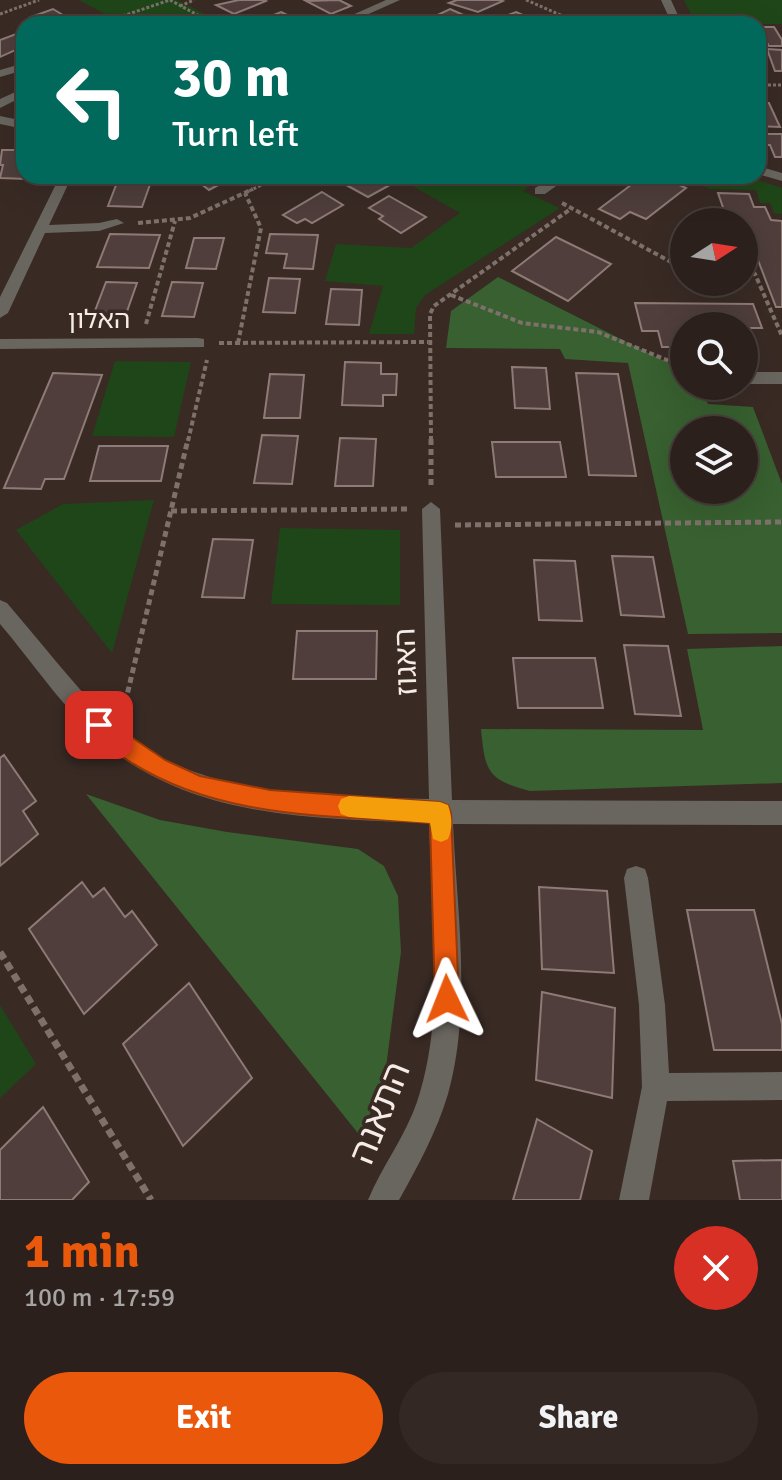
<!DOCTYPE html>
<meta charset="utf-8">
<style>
:root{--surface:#2b201b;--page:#332824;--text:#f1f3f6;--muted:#a6a3a3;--line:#473e3a;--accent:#ea580c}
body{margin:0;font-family:Signika,"Noto Sans Hebrew",sans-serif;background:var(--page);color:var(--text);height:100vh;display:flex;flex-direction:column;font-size:30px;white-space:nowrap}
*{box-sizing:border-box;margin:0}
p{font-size:26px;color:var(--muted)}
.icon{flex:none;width:44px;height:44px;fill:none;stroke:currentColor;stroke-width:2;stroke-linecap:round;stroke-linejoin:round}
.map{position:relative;height:1200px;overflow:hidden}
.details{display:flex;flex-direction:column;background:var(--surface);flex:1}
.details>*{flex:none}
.top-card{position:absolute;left:16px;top:16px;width:750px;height:168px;border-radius:24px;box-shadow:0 8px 32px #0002,0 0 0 2px var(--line);background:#00695c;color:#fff;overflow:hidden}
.needle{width:52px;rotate:78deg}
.fabs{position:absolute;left:670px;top:208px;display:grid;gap:16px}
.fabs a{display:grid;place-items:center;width:88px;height:88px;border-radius:50%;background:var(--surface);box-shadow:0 8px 32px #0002,0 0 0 2px var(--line);font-size:40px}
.pin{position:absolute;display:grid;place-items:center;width:68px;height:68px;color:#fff;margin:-34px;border-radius:16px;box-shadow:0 4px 12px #0006}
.me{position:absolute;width:88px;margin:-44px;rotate:358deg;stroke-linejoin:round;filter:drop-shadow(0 0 6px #0008)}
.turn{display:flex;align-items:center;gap:28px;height:168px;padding:0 24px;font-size:36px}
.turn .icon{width:104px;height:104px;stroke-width:2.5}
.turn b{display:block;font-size:56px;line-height:68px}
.round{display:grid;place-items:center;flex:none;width:84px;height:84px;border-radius:42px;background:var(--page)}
.overview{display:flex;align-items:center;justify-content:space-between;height:136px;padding:0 24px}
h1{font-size:48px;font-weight:700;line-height:60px;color:var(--accent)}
.action{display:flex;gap:16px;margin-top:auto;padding:16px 24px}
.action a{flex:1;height:92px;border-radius:48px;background:var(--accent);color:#fff;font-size:32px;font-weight:700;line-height:92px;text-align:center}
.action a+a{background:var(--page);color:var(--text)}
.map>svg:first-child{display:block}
.green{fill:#1f4618}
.forest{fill:#386030;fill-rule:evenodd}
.building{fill:#4f3e3b;stroke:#8e7a77;stroke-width:2}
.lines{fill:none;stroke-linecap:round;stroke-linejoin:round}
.path-far3{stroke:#7e716c;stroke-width:3;stroke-dasharray:3 2;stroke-linecap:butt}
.path-far2{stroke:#7e716c;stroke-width:4;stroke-dasharray:5 3;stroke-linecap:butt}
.path-far1{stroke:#7e716c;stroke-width:5;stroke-dasharray:6 4;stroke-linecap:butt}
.path{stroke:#7e716c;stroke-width:7;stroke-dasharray:8 5;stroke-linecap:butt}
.minor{fill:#69655f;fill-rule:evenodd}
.route{fill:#ea580c;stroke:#983908;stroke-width:2}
.slow{fill:#f59e0b}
.labels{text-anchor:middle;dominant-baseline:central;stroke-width:7;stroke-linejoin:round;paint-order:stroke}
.far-street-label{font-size:26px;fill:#f5ebe7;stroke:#392a24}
.street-label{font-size:30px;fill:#f5ebe7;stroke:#392a24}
.near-street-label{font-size:36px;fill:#f5ebe7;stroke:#392a24}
</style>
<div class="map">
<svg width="782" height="1200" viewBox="0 0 782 1200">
<rect width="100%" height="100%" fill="#392a24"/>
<g class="green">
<path d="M79,0H177L225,24H123Z"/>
<path d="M684,0H782V24H696Z"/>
<path d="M395,176H542L523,191L560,208L425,295L416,308L414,334H369L383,286L325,281L336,244L411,248L460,213Z"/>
<path d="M696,176H746L782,188V214L774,213L770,203H760L756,190L710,189L689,180Z"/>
<path d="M115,361L191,362L174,437L92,436Z"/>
<path d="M154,500L112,653L16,530L63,504Z"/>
<path d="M280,528L400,530V605L271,604Z"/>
<path d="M0,1005L36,1064L0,1098Z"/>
</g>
<g class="forest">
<path d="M498,277L684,371V386H698L708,404L753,407L782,484V633L688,634L628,363L565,359L560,349L446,348L451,311ZM684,430H744V490H684Z"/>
<path d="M782,646V783L530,791C487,780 485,771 481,729L703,730L687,649Z"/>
<path d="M86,794L160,820L227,832L358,849L384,866L398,896L401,952L385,1075L361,1137Z"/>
</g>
<g class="building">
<path d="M239,0H264L266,1L234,14L216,5Z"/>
<path d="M339,0L351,6L331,14L306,1Z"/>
<path d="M457,0H501L503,1L478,12L449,3Z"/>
<path d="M53,9L78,24H43L31,17Z"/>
<path d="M450,9L468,17L453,24H437L427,20Z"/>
<path d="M281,12L297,20L287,24H251Z"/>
<path d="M516,12L542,24H509L498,19Z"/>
<path d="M758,27H774L782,40V46H769L766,41H758Z"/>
<path d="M16,34L24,38V43L16,46L20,48L0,57V40Z"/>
<path d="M767,49L782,50V71H775Z"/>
<path d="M758,103H769L780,127L758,126Z"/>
<path d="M758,134H782V157H775L770,145H760Z"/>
<path d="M2,150H24V176H28L27,179L0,178L3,165H0Z"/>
<path d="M136,176H153L142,207L108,206L118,180L134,181Z"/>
<path d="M191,176H235L209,190Z"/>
<path d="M330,176H374L390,185L368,197Z"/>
<path d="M643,176H660L686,188L646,219L630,212L620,219L599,209Z"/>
<path d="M322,192L343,205L312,223L305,219L297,223L283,215Z"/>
<path d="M718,193L749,194L754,207H765L771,220L782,221V307H776L756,255H744V222H693L692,218L727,219Z"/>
<path d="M389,196L426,217L401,233L379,219L383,216L369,208Z"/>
<path d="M110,234L160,235L149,268L97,267Z"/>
<path d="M270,234L318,235L313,269L284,268L287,254L266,253Z"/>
<path d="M556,237L611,264L568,301L512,271Z"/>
<path d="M194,238H224L216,269L186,268Z"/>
<path d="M269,278L300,279L295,313L263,312Z"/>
<path d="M106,282L137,283L125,317L93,316Z"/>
<path d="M172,282L203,283L194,317L162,316Z"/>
<path d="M331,289L362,290L359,325L326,324Z"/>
<path d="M635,303L753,304L762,328H745L753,348H744V326H684V347H662L658,331H642Z"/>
<path d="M345,362L381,363V374H397L396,395H383V406L342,405Z"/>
<path d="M512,367L546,368L550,409L515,408Z"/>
<path d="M53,373L102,375L64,479H45L41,489L4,488Z"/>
<path d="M576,373L618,374L636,476L589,475Z"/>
<path d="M270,374L304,375L300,418H264Z"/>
<path d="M262,435L298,436L292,484L254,483Z"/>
<path d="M340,438L376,439L373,486H335Z"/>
<path d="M492,442H560L566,477H496Z"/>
<path d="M99,446H168L161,481H90Z"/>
<path d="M213,539L253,540L244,598L202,597Z"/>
<path d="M612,556L653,557L664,617L621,615Z"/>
<path d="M534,560L575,561L582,621L539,620Z"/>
<path d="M297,631H377L376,679H293Z"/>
<path d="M624,645L668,646L681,716L635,714Z"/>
<path d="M513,658H595L603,708H518Z"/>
<path d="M4,755L36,801L23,811L38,834L0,866V758Z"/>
<path d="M82,882L93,897L104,888L125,917L132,911L157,945L84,1014L29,929Z"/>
<path d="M539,887L607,891L614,973L542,969Z"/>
<path d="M687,910H754L782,1024V1050H714Z"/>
<path d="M189,983L252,1078L183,1146L123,1044Z"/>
<path d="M542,992L615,1008L612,1098L536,1080Z"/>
<path d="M43,1107L89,1182L72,1200H0V1150Z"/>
<path d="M537,1119L592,1151L580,1200H513Z"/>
<path d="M782,1160V1200H740L733,1161Z"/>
</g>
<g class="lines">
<g class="path-far3">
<path d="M170,0L214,24"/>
<path d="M526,0L581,24"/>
<path d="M180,6L194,0"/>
<path d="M0,14L39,0"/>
<path d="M396,18L410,24"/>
<path d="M99,24L170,0"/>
<path d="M758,85H782"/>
<path d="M512,176L525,183"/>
<path d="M249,191L281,176"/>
</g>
<g class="path-far2">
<path d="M562,203L684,269"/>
<path d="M138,223L190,218L253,189"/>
<path d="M744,273L755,274L782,336"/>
<path d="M451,295L522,323L598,332L684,367"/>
<path d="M146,324L175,221"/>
<path d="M219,343L428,342"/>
<path d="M238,343L261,228L245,193"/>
<path d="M188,441L207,360"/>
<path d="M431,441L430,314L434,306L572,208"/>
</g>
<g class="path-far1">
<path d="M431,439V487"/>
<path d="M171,511L407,509"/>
<path d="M455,525L782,522"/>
<path d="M123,712L188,439"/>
</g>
<path class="path" d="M0,952L151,1200"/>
<g class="minor">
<path d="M386,0H400L346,24H332Z"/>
<path d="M661,0H671L682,24H672Z"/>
<path d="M24,63V70L0,77V70Z"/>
<path d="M24,88V96L0,108V99Z"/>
<path d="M0,116L24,121V129L0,124Z"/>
<path d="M758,166L782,173V181L758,174Z"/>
<path d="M60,176H72L49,225L99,223L117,219L124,223L99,231L45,233L8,313L0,318V297Z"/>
<path d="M555,176H570L545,194H535V188Z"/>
<path d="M198,338L204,339V347L0,349V339Z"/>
<rect x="744" y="372" width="38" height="12"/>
<path d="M431,502L440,509L452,800L782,801V825L453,824C457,912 472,1008 448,1094C437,1131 418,1166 399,1200H368C382,1166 405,1137 417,1102C446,1014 432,914 429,823C312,818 188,820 95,736C61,705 30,659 0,624V600L7,603C40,641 71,682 107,718C191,801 319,795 429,799L422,509Z"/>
<path d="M636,866L645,869L648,878L665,1005L669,1073L782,1072V1100L667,1101L649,1200H619L642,1087L639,1005L624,878L627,869Z"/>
</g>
</g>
<path class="route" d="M99,715L165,760L200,776L270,790L440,802L448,805L451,813L459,999L456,1008L447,1012L439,1008L435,999L430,823C326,815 219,819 129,761C115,752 96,740 89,725L92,718Z"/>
<path class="slow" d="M349,796L440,802L448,805C452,816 453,828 448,839L441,842L433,839L430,823L349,817L341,814L338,806L341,799Z"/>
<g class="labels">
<g class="far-street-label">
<text x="99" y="320">האלון</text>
</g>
<g class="street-label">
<text transform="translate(406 662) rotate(-92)">האגוז</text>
</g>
<g class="near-street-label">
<text transform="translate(380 1113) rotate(-68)">התאנה</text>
</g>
</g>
</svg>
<div class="fabs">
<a><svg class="needle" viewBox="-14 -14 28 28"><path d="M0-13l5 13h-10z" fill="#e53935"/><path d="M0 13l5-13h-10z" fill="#a6a3a3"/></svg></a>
<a><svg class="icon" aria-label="search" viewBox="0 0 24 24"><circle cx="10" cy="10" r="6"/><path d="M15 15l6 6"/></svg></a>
<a><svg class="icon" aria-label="layers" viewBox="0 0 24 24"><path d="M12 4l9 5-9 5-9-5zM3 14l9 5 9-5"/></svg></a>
</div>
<div class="pin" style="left:99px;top:725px;background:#d93025"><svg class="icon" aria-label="arrive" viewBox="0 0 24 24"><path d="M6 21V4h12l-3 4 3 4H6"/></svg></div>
<svg class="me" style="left:447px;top:999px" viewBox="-20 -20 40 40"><path d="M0-17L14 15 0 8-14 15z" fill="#ea580c" stroke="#fff" stroke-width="4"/></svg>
<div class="top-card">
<div class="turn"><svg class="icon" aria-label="left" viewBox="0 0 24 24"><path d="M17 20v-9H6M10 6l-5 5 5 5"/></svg><div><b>30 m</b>Turn left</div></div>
</div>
</div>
<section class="details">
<div class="overview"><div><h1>1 min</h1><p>100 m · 17:59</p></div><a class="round" style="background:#d93025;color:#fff"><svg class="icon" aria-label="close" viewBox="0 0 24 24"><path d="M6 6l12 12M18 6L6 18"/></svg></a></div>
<div class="action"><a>Exit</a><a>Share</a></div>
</section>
